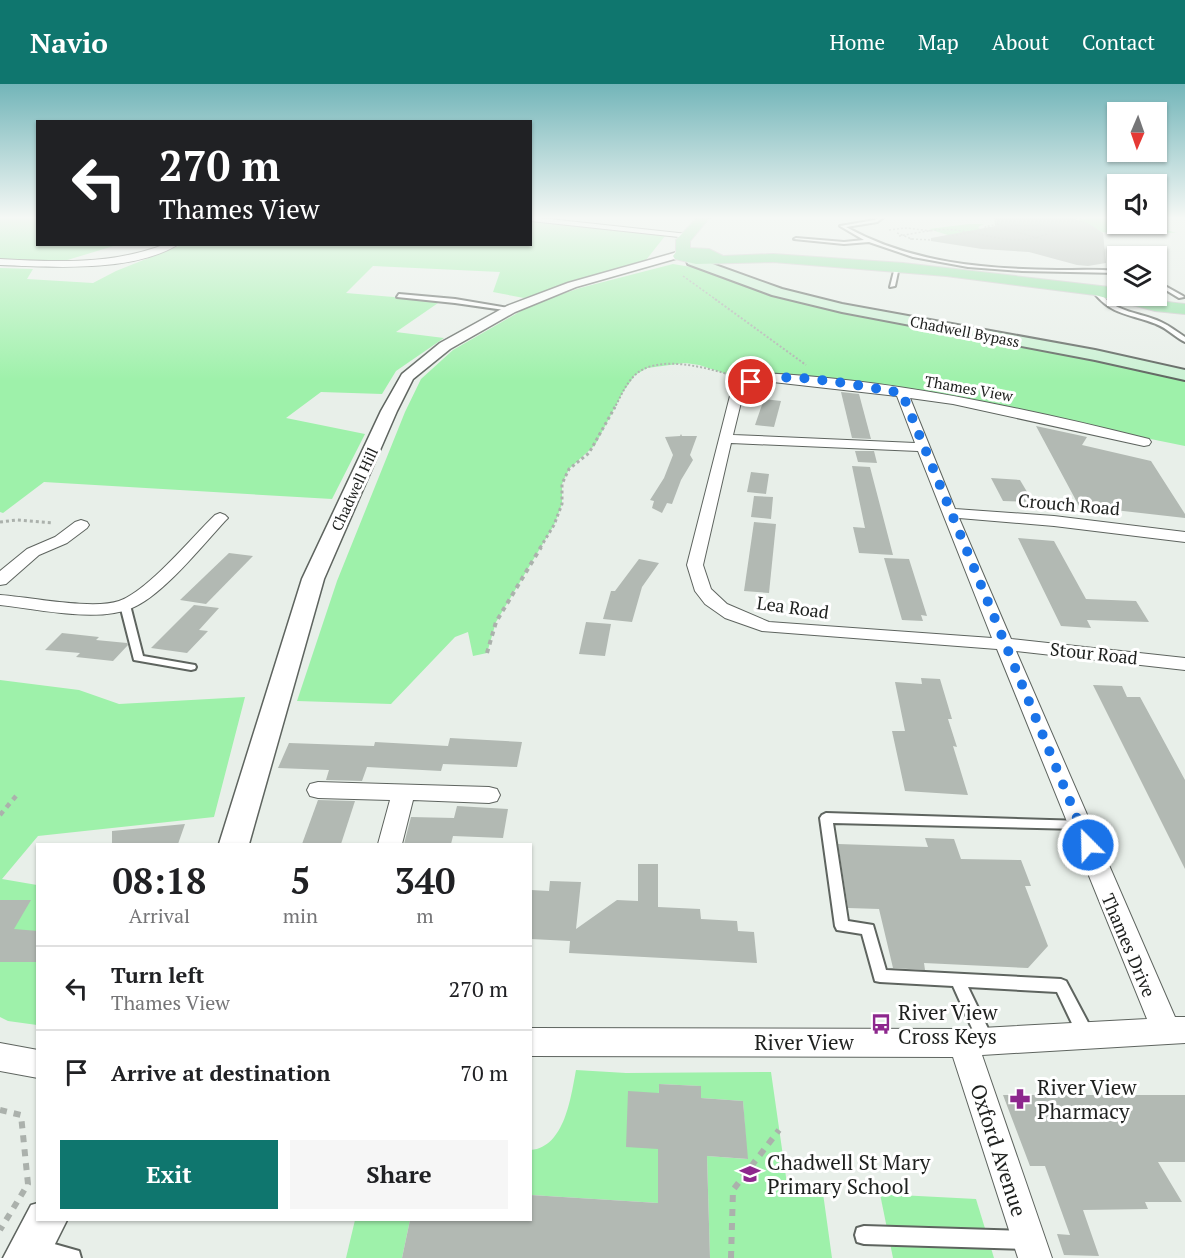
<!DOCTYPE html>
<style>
:root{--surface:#fff;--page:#f6f6f6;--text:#202124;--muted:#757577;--line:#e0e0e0;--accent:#0f766e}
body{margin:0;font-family:"PT Serif",serif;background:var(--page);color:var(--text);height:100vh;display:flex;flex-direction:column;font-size:22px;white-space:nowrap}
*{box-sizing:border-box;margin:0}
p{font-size:20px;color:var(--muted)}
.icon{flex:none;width:33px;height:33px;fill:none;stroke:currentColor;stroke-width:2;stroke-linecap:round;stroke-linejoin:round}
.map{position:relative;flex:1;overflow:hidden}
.sheet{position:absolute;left:36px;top:759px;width:496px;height:378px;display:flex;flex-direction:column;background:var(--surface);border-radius:0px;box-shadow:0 2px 4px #0004}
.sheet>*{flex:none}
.banner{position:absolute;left:36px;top:36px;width:496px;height:126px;border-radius:0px;box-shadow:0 2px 4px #0004;background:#202124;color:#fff;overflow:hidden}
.needle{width:39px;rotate:182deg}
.controls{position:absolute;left:1107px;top:18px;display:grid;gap:12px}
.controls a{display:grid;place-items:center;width:60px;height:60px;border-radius:0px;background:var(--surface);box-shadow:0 2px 4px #0004;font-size:30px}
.pin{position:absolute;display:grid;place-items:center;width:51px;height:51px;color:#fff;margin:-26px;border:3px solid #fff;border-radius:50%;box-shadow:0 2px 6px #0007}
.me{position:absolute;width:66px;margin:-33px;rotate:337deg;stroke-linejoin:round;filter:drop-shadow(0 0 4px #0008)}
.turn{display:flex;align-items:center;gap:21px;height:126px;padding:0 24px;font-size:27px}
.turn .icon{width:78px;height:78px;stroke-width:2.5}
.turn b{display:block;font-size:42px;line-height:51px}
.eta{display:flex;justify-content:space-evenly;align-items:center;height:102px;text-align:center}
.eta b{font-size:36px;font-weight:700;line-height:42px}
.cta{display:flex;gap:12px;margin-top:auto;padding:12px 24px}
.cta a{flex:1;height:69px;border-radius:0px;background:var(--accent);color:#fff;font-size:24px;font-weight:700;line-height:69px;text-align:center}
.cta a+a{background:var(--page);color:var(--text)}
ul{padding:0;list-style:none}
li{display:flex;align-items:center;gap:18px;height:84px;padding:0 24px;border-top:2px solid var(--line)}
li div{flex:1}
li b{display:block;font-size:22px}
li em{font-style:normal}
header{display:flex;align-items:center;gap:36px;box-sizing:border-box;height:84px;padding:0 30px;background:var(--accent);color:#fff}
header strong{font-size:28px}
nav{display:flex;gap:33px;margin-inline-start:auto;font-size:21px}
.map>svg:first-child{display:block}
.green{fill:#9ef1aa}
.building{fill:#b2b9b3}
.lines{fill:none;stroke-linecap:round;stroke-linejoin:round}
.service-casing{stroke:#5e645f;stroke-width:4}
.minor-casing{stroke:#5e645f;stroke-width:2}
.tertiary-casing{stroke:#5e645f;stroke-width:3}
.secondary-casing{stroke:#5e645f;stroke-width:4}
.primary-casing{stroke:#c9c9c9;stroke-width:2}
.path-far5{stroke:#abb1ac;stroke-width:1.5;stroke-dasharray:2 2;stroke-linecap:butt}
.path-far4{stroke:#abb1ac;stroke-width:2;stroke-dasharray:2 2;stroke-linecap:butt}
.path-far3{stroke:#abb1ac;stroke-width:3;stroke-dasharray:3 3;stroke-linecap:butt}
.path-far2{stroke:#abb1ac;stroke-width:4;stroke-dasharray:4.5 4.5;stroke-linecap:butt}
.path-far1{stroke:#abb1ac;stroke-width:4.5;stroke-dasharray:5 5;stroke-linecap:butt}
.path{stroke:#abb1ac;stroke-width:6;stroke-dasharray:7 7;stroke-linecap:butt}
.service{fill:#fff;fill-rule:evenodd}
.minor{fill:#fff;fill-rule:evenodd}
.tertiary{fill:#fff;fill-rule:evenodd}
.secondary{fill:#caf1d3;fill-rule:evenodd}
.primary{fill:#95e2a6;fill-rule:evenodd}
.route{stroke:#1a73e8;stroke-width:10;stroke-dasharray:0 18}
.labels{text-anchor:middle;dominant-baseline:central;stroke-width:6;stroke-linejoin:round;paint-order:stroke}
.far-street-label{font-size:15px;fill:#1e201e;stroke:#fff}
.street-label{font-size:18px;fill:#1e201e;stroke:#fff}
.near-poi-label{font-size:21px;fill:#1e201e;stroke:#fff;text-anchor:start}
.near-street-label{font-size:21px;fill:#1e201e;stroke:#fff}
</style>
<header>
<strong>Navio</strong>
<nav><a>Home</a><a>Map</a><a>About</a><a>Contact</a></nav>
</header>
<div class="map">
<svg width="1185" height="1174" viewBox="0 0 1185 1174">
<rect width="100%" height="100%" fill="#e8efe9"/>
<g class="green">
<path d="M0,133H37L38,160L162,161L157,162L117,161L64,177L0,175Z"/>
<path d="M1094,133H1117L1118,140H1150L1176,149L1109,146L1111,149L1102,148L1078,136Z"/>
<path d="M531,137L665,152L646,176L524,214L493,208L500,188L373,182L346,209L441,217L396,248L444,254L396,287L382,310L321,308L286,334L365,350L332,415L44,398L3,429L0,428V184L33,185L27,195L93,199L116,187L181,161L531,160Z"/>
<path d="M969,140H984L978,143L980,145L954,153L929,145Z"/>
<path d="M673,180L703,185L717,191H724L768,208L1185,295V362L1023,329L787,294L751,298L699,281L685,279L647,284L635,291L623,308L595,361L569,385L562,400V420L554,441L496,538L487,569L473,572L468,548L455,553L391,620L297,617L337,497L405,328L421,295L453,266L533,220L580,204Z"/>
<path d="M0,596L79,606L119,620L245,613L214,733L38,752L2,795L37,801V941L8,937L0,933Z"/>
<path d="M576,986L626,989L771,988L787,1100L822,1102L832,1174H710L707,1072L747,1075L743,1017L701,1014L700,1002L659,1000L658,1119L531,1111V1066C565,1063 571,1012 576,986Z"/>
<path d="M880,1110L976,1115L994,1174H893Z"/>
<path d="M355,1136H410L402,1174H346Z"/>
</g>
<g class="building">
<path d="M994,133H1068L1088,139L1103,149L1106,179L1088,182L1077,181L1029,168L982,165L931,157V154L995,142Z"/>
<path d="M841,308L859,310L871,355L852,354Z"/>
<path d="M764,315L781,317L774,343L755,341Z"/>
<path d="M1036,342L1087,353L1082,361L1151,377L1185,430V434L1079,422Z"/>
<path d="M681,350L682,352H697L690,371L693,376L681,396L672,420L667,419L662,429L652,424L654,417L650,416L664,394L673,371L665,353L680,352Z"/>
<path d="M855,367H874L877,379L858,378Z"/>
<path d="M852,382L870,383L893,471L859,469L853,443L865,444Z"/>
<path d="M751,388L769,390L766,410L747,408Z"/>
<path d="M991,394L1020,396L1033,418L1003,417Z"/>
<path d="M754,412L773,413L771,435L751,433Z"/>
<path d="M754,438L776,440L769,509L744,507Z"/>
<path d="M1018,454L1054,457L1086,515L1136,517L1149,538L1087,536L1091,544L1061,542Z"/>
<path d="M229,469L253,472L206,520L180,516Z"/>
<path d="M884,474L909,475L927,532L921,531L923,537L902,536Z"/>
<path d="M639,475L659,479L642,503L632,538L603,535L611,507H615Z"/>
<path d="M194,521L219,524L199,546L208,547L187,569L151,564Z"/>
<path d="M586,538L611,540L605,572L579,570Z"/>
<path d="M62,549L99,553L96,556L127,559L128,561L113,577L76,573L80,569L45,566Z"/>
<path d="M921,594L940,595L952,635H948L957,663L953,662L968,711L905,707L892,647H905L895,598L922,600Z"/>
<path d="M1093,601L1122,602L1127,613H1140L1185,696V785Z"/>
<path d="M450,654L522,658L517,683L443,680L441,687L367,683L362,697L326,696L329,686L278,684L289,659L374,662L375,658L448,662Z"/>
<path d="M318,716L355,717L341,760H302Z"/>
<path d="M457,722L508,725L503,754L453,752L451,760H404L411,733L454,734Z"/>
<path d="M185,740L178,760H112V747Z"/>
<path d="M925,754L954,755L961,775L1021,776L1031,802H1025L1048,862L1028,884L924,879L925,886L893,884L879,825L848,824L838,760L928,763Z"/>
<path d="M638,780H658V823L700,825L701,835L737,837L738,847L754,848L757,879L569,869L570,857L531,855V806L549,807L550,797L581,798L576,845L617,816L638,817Z"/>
<path d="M0,816H31L14,845L38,847V878H0Z"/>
<path d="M659,1000L701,1002V1014L743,1017L748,1075L707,1072L710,1174H402L410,1136H531V1111L658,1119V1065L626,1063L628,1007L659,1009Z"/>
<path d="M1003,1011H1185V1078H1158L1182,1118H1145L1148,1125L1083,1126L1099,1172L1064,1171L1057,1150L1070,1151L1045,1082H1030Z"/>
</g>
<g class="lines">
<g class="service-casing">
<g id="service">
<path d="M880,133H884L877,138L846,143C911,179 984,185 1057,186C1077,186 1097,185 1118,187V189L1022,187L968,183L913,173L869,158L844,160L794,155L796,154L844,158L864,156L840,142L875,136Z"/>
<path d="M897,182L899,183L895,202L890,203L895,183Z"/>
<path d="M1156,197L1183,212L1184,213L1179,214L1156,200Z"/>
<path d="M1097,206H1101V210C1117,229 1139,228 1161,238C1170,242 1177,248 1185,253V258C1175,253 1167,244 1156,240C1132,230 1113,232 1095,210Z"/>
<path d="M399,210L455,215L514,225L511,227L455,219L397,213Z"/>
<path d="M125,518L130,521L143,572L195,581L196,583L195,585L191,586L134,576L120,521Z"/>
<path d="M826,729L1083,737L1085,740L1083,743L1079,745L833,739L848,837L873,841L886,886L1061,895L1066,897L1091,944L1093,949L1091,954L1085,956L1079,954L1057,908L968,903L994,957L992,962L986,964L980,962L953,902L880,898L875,897L862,850L837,846L835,842L820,734L822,731Z"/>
<path d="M864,1142L1026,1147L1033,1149L1035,1156L1033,1163L1026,1165L864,1160L857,1158L855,1151L857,1144Z"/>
<path d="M40,1156L79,1167L81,1174H39L33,1172L31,1165L33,1158Z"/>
</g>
</g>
<g class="minor-casing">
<g id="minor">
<path d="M531,133L688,150L692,152L688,154L531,137Z"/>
<path d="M166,160H179C133,189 52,183 0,181V175C56,178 112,181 166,160Z"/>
<path d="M762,289C889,295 1025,324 1149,355L1151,358L1149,361L1144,362L953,320L910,314L955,425L1054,432L1185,448V458L1054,442L959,434L1011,555L1185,574V586L1016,567L1175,933H1185V959L982,971L1052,1174H1018L953,973L531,972V944L963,945L1147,935L997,565L762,547L725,534L705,520L695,507L687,481L732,304ZM764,297L897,312L915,359L733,351L744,306ZM731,359L918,367L992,554L769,538L727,520L711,505L703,481Z"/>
<path d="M220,429L225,431L228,434L225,437C202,462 162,512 132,524C97,539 38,525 0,521V511C30,513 92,526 119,517C148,507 192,453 215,431Z"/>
<path d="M81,436L87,438L89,441L87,444L67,459L39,471L6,500L0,501V487L27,465L55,453L75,438Z"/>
<path d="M318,698L489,703L497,705L500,711L497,717L489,719L413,716L402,760H378L390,716L318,714L310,712L307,706L310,700Z"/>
<path d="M0,959L38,966V994L0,987Z"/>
</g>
</g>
<g class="tertiary-casing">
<g id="tertiary">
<path d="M681,167L686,170L685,172L576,203L515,228L450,265L413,295L397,327L324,495L249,760H219L302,495L381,327L402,290L440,259L507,222L568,199Z"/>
<path d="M38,1119V1136H67L48,1174H3L31,1121Z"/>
</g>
</g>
<g class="secondary-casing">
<path id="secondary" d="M693,173L782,205L842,220L1095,266L1185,286V296L1095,276L842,228L772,211L688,180L687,177Z"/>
</g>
<g class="primary-casing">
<path id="primary" d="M698,133H710L690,157V164L709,165L723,172L773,170L903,179L1118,204V212C1140,212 1162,218 1185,220V230L1155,227L1095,211L946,192L773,178L696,180L675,175L673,172L676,168V156Z"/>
</g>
<g class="path-far5">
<path d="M933,133H939"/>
<path d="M1072,133L1082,135"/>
<path d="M997,140L1011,145L999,146L985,143Z"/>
<path d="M1012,145L1059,147"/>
<path d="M889,146L906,144L932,147"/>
<path d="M1009,146L1045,156"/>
<path d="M897,149L912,155H910"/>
<path d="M899,152C917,149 937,144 955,146C988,150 1015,163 1047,150L1049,146L1043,141L1009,142"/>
<path d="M952,152L988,145"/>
<path d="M912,155L932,156"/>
<path d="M683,192L718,217"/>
</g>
<g class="path-far4">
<path d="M715,215L806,281"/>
<path d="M614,325C620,314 625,301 634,292C656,269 708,284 734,292"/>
</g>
<g class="path-far3">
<path d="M0,438L17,436L53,439"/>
<path d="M540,464L554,441L562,420V400L569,385L589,369L615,323"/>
</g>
<path class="path-far2" d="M487,569L496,538L541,463"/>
<path class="path-far1" d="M0,731L16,712"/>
<g class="path">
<path d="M0,1026L21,1031L28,1100L0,1146"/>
<path d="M731,1174L733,1106L779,1046"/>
</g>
<use href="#service" class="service"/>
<use href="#minor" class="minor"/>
<use href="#tertiary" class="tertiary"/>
<use href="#secondary" class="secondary"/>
<use href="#primary" class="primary"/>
</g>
<linearGradient id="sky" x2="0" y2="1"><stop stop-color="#73b5b9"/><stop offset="0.45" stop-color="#f5f8f5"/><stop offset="1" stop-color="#f5f8f5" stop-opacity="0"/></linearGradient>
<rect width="1185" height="297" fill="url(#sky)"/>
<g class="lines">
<path class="route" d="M751,298C781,285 866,303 902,309L1088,761"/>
</g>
<defs>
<g id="bus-bare" transform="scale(1.62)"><path d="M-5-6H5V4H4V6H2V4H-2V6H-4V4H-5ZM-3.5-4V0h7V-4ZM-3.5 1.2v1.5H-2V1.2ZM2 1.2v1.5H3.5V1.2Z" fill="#8d278d" stroke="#fff" stroke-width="2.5" paint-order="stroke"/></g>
<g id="pharmacy-bare" transform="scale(1.62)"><path d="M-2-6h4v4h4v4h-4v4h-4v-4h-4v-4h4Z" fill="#8d278d" stroke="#fff" stroke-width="2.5" paint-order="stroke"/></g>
<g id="school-bare" transform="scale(1.62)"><path d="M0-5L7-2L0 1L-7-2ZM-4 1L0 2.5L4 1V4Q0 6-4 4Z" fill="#8d278d" stroke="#fff" stroke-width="2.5" paint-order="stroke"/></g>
</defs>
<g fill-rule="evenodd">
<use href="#bus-bare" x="881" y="940"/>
<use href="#pharmacy-bare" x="1020" y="1015"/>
<use href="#school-bare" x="750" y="1090"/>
</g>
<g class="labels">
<g class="far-street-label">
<text transform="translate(965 247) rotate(11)">Chadwell Bypass</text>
<text transform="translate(969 304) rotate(10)">Thames View</text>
<text transform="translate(354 405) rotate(-65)">Chadwell Hill</text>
</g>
<g class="street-label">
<text transform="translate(1069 420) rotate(5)">Crouch Road</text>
<text transform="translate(793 523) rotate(8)">Lea Road</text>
<text transform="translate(1094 569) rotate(6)">Stour Road</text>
<text transform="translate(1129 861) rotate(67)">Thames Drive</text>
</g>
<g class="near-poi-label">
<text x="898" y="928">River View<tspan x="898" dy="24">Cross Keys</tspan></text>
<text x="1037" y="1003">River View<tspan x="1037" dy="24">Pharmacy</tspan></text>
<text x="767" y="1078">Chadwell St Mary<tspan x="767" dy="24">Primary School</tspan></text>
</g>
<g class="near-street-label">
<text x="804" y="958">River View</text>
<text transform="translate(999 1066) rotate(72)">Oxford Avenue</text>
</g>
</g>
</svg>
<div class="controls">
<a><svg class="needle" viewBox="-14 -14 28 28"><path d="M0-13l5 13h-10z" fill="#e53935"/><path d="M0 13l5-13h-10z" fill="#757577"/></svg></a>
<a><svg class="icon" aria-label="sound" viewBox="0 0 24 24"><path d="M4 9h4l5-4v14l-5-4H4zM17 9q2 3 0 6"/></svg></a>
<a><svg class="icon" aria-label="layers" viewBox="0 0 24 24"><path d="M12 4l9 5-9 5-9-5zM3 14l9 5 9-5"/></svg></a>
</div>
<div class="pin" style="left:751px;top:298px;background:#d93025"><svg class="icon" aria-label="arrive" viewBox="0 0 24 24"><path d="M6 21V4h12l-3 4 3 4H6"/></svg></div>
<svg class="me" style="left:1088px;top:761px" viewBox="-20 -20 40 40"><circle r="17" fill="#1a73e8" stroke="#fff" stroke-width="3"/><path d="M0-11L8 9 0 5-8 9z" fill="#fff"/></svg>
<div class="banner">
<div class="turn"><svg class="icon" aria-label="left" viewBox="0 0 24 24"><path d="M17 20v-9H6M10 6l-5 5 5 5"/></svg><div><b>270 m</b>Thames View</div></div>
</div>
<section class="sheet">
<div class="eta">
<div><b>08:18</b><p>Arrival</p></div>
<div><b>5</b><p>min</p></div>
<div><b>340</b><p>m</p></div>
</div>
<ul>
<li><svg class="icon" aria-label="left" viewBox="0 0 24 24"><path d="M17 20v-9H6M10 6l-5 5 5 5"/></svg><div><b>Turn left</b><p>Thames View</p></div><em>270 m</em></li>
<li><svg class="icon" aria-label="arrive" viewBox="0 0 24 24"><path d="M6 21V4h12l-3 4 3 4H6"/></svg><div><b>Arrive at destination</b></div><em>70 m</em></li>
</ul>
<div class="cta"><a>Exit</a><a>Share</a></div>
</section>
</div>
